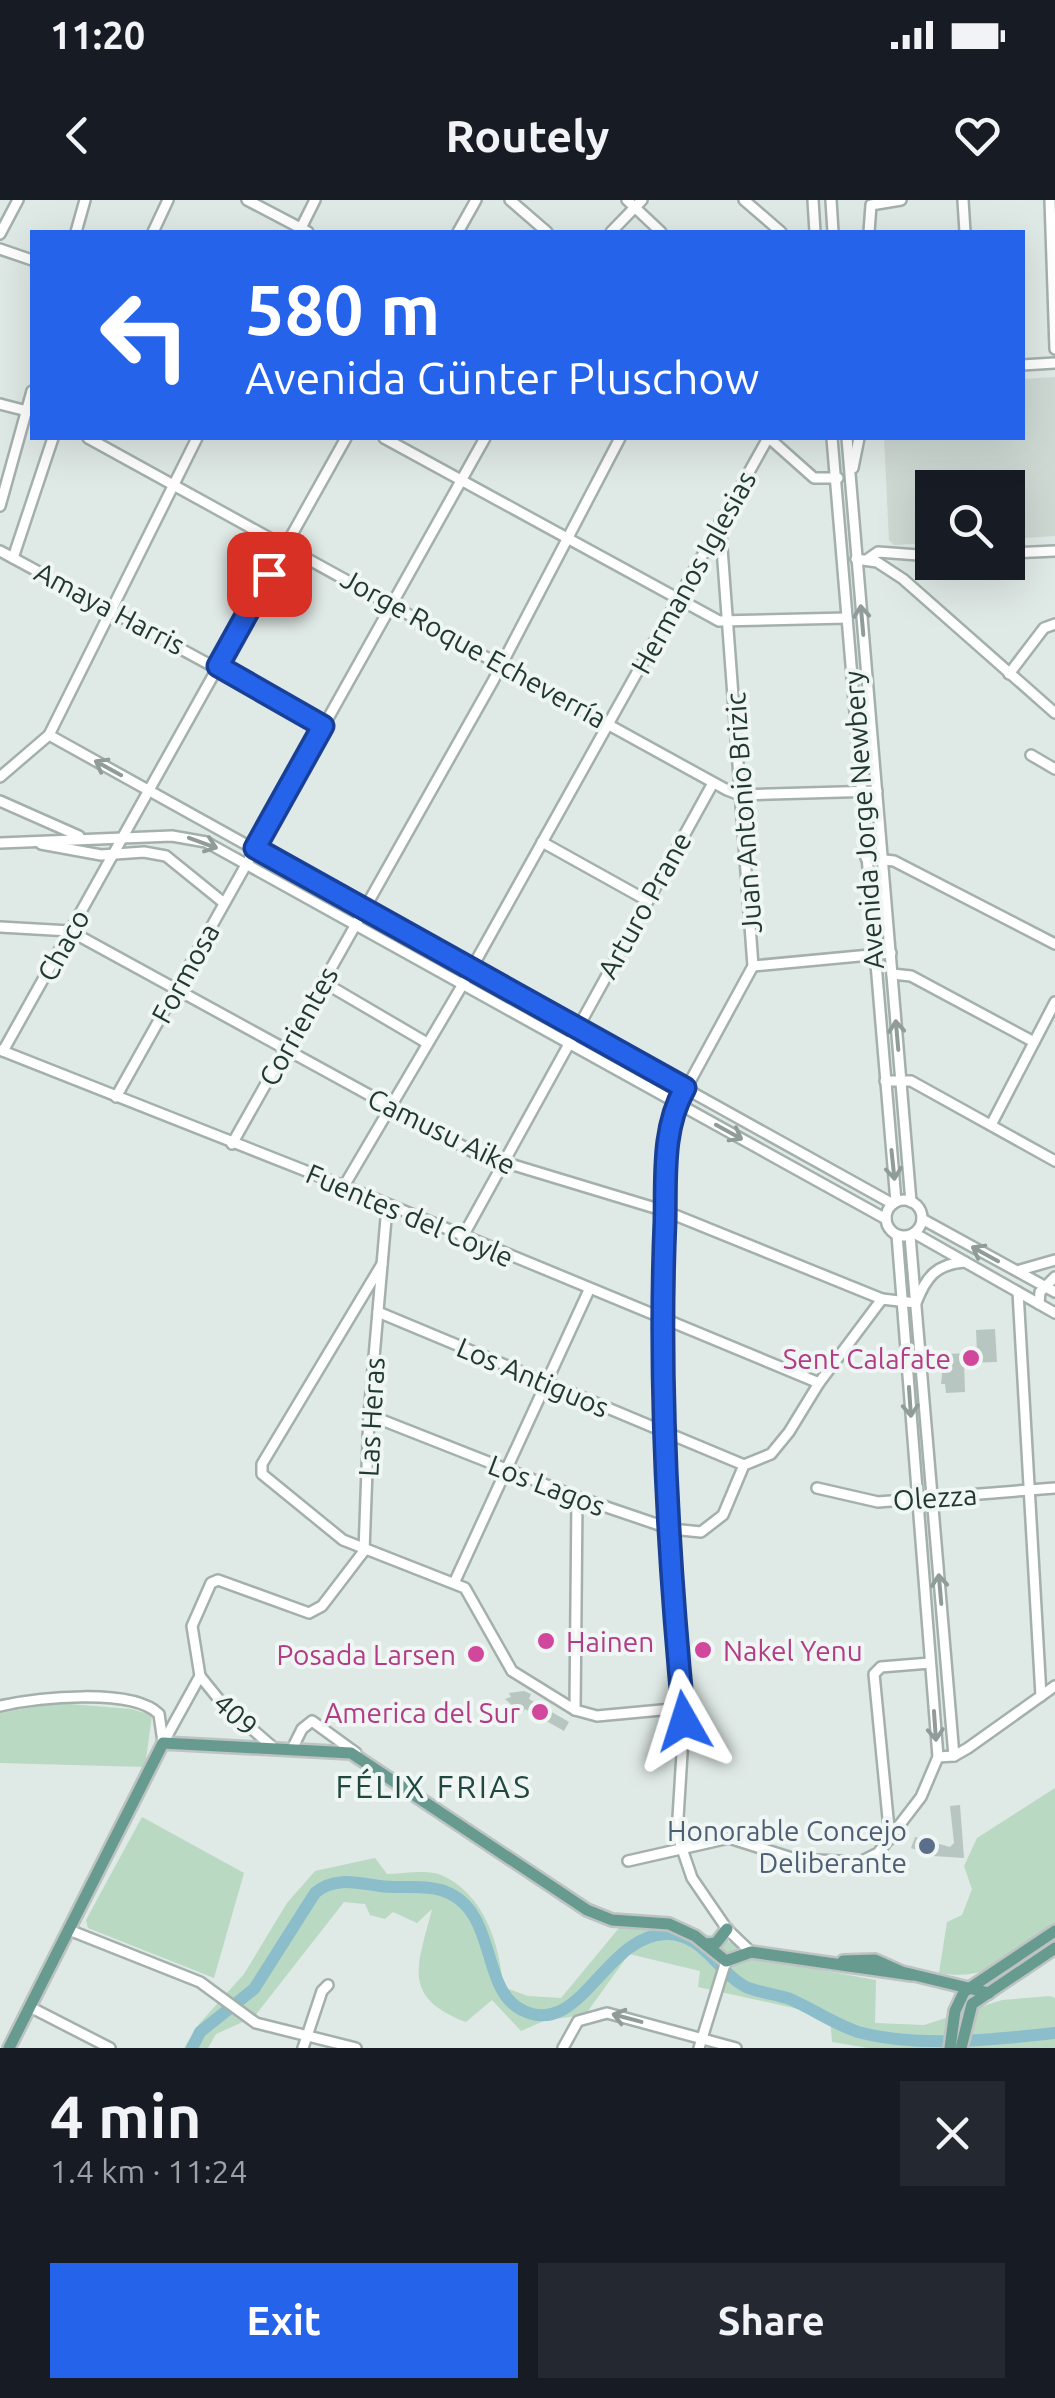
<!DOCTYPE html>
<meta charset="utf-8">
<style>
:root{--surface:#171b24;--page:#242831;--text:#f1f3f6;--muted:#9ea1a6;--accent:#2563eb}
body{margin:0;font-family:Ubuntu,sans-serif;background:var(--page);color:var(--text);height:100vh;display:flex;flex-direction:column;font-size:38px;white-space:nowrap}
*{box-sizing:border-box;margin:0}
p{font-size:32px;color:var(--muted)}
.icon{flex:none;width:55px;height:55px;fill:none;stroke:currentColor;stroke-width:2;stroke-linecap:round;stroke-linejoin:round}
.map{position:relative;height:1848px;overflow:hidden}
.side{display:flex;flex-direction:column;background:var(--surface);flex:1}
.side>*{flex:none}
.banner{position:absolute;left:30px;top:30px;width:995px;height:210px;border-radius:0px;box-shadow:0 10px 40px #0002;background:#2563eb;color:#fff;overflow:hidden}
.fabs{position:absolute;left:915px;top:270px;display:grid;gap:20px}
.fabs a{display:grid;place-items:center;width:110px;height:110px;border-radius:0px;background:var(--surface);box-shadow:0 10px 40px #0002;font-size:50px}
.pin{position:absolute;display:grid;place-items:center;width:85px;height:85px;color:#fff;margin:-42px;border-radius:20px;box-shadow:0 5px 15px #0006}
.me{position:absolute;width:110px;margin:-55px;rotate:354deg;stroke-linejoin:round;filter:drop-shadow(0 0 8px #0008)}
.turn{display:flex;align-items:center;gap:35px;height:210px;padding:0 50px;font-size:45px}
.turn .icon{width:130px;height:130px;stroke-width:2.5}
.turn b{display:block;font-size:70px;line-height:85px}
.round{display:grid;place-items:center;flex:none;width:105px;height:105px;border-radius:0px;background:var(--page)}
.head{display:flex;align-items:center;justify-content:space-between;height:170px;padding:0 50px}
h1{font-size:60px;font-weight:700;line-height:75px}
.button{display:flex;gap:20px;margin-top:auto;padding:20px 50px}
.button a{flex:1;height:115px;border-radius:0px;background:var(--accent);color:#fff;font-size:40px;font-weight:700;line-height:115px;text-align:center}
.button a+a{background:var(--page);color:var(--text)}
.status{display:flex;justify-content:space-between;align-items:center;height:70px;padding:0 50px;background:var(--surface);direction:ltr}
.status svg{height:28px;fill:currentColor}
header{display:flex;justify-content:space-between;align-items:center;height:130px;padding:0 50px;background:var(--surface);font-size:45px;font-weight:700}
.map>svg:first-child{display:block}
.built{fill:#ced9d4}
.green{fill:#bad9c3}
.lines{fill:none;stroke-linecap:round;stroke-linejoin:round}
.river{stroke:#8bbeca;stroke-width:12}
.building{fill:#b8c6c1}
.minor-casing{stroke:#a3b0ac;stroke-width:14}
.major-casing{stroke:#bdc3c2;stroke-width:16}
.minor{stroke:#fff;stroke-width:9}
.major{stroke:#679b90;stroke-width:11}
.oneway{stroke:#909c99}
.route-casing{stroke:#184099;stroke-width:25}
.route{stroke:#2563eb;stroke-width:18}
.hotel-dot{fill:#d1479c;stroke:#eff6f3;stroke-width:4}
.service-dot{fill:#5c6f8a;stroke:#eff6f3;stroke-width:4}
.labels{text-anchor:middle;dominant-baseline:central;stroke-width:8;stroke-linejoin:round;paint-order:stroke}
.street-label{font-size:28px;fill:#223833;stroke:#eff6f3}
.hotel-label{font-size:28px;fill:#b23c85;stroke:#eff6f3;text-anchor:end}
.service-label{font-size:28px;fill:#4e5e75;stroke:#eff6f3;text-anchor:end}
.quarter-label{font-size:32px;letter-spacing:2.5px;fill:#204840;stroke:#eff6f3}
</style>
<div class="status"><b>11:20</b><svg viewBox="0 0 49 12"><path d="M0 12V9h3v3zM5 12V6h3v6zM10 12V3h3v9zM15 12V0h3v12zM26 1h20v11H26zM47 4h2v5h-2z"/></svg></div>
<header><svg class="icon" aria-label="back" viewBox="0 0 24 24"><path d="M15 5l-7 7 7 7"/></svg>Routely<svg class="icon" aria-label="heart" viewBox="0 0 24 24"><path d="M12 20l-8-8c-3-5 5-10 8-4 3-6 11-1 8 4z"/></svg></header>
<div class="map">
<svg width="1055" height="1848" viewBox="0 0 1055 1848">
<rect width="100%" height="100%" fill="#dfe9e5"/>
<path class="built" d="M1055,177V336L1008,339V288H932V343L894,345L889,340L884,238H1022L1023,179Z"/>
<g class="green">
<path d="M57,1503L131,1509L152,1515L145,1567L0,1563V1513Z"/>
<path d="M1055,1588V1729C1017,1756 988,1782 939,1773L947,1722L962,1715L972,1689L964,1666L977,1638Z"/>
<path d="M142,1617L244,1673L214,1778L88,1728L86,1720Z"/>
<path d="M375,1658L387,1674C403,1674 427,1669 441,1675C484,1693 500,1745 503,1787L528,1796L561,1798L619,1728H681L728,1741L771,1761L876,1780L875,1823L924,1825L1002,1800L1050,1796L1055,1798V1848H868L832,1842L830,1816L698,1787L700,1771L629,1754L585,1815L546,1820L521,1831L492,1800L466,1822C400,1797 418,1765 432,1709L417,1723L393,1712L385,1719L370,1715L365,1704L344,1702L254,1817L216,1834L208,1848H184L199,1824L244,1774L287,1703L315,1671Z"/>
</g>
<g class="lines">
<path class="river" d="M192,1848L200,1832L254,1789L315,1693C334,1676 358,1683 380,1686C400,1689 421,1684 441,1690C499,1708 479,1789 522,1810C580,1840 605,1735 666,1734C703,1733 717,1772 746,1787C760,1793 776,1794 790,1799C813,1809 834,1824 858,1832C919,1848 993,1840 1055,1833"/>
</g>
<g class="building">
<path d="M995,1129L997,1162L964,1163L965,1192L946,1193L945,1184H941L944,1154L977,1153L976,1130Z"/>
<path d="M524,1491L531,1494L529,1499L569,1522L564,1531L525,1509L522,1514L505,1499L511,1497L509,1493Z"/>
<path d="M960,1605L964,1658L933,1656L911,1648L915,1637L950,1647L954,1643L950,1606Z"/>
</g>
<g class="lines">
<g class="minor-casing">
<g id="minor">
<path d="M247,0L308,32"/>
<path d="M510,0L547,32"/>
<path d="M627,0L661,32"/>
<path d="M744,0L781,32"/>
<path d="M813,0L815,32"/>
<path d="M831,0L833,32"/>
<path d="M963,0L965,32"/>
<path d="M1050,0L1055,149"/>
<path d="M300,30L315,0"/>
<path d="M76,32L85,0"/>
<path d="M153,32L168,0"/>
<path d="M458,32L476,0"/>
<path d="M611,32L642,0"/>
<path d="M869,32L871,5L901,0"/>
<path d="M0,34L18,0"/>
<path d="M0,49L32,60"/>
<path d="M1022,165L1055,163"/>
<path d="M0,204L31,212"/>
<path d="M88,238L727,590L740,595L877,591"/>
<path d="M384,238L719,421L847,418"/>
<path d="M769,238L814,278H838"/>
<path d="M832,238L896,1002"/>
<path d="M847,238L911,1002"/>
<path d="M853,268L859,238"/>
<path d="M0,306L32,191"/>
<path d="M720,321L753,766L669,920L661,1119L677,1453L684,1521L677,1634L692,1678L727,1729L751,1752"/>
<path d="M0,351L323,526"/>
<path d="M1008,353L1055,351"/>
<path d="M13,358L53,238"/>
<path d="M856,359L877,362L903,379L1055,513"/>
<path d="M868,359L878,352L932,356"/>
<path d="M1009,474L1044,428L1055,424"/>
<path d="M49,535L893,1004"/>
<path d="M1031,555L1055,569"/>
<path d="M0,577L49,535L197,238"/>
<path d="M0,601L79,636"/>
<path d="M542,642L648,701"/>
<path d="M0,643L172,636L206,642L886,1019"/>
<path d="M41,644L101,655L144,652L166,656L224,703"/>
<path d="M866,658L894,661L1055,744"/>
<path d="M0,727L70,731L477,954L665,1011L882,1099L916,1103C926,1077 936,1064 965,1062"/>
<path d="M753,766L891,753"/>
<path d="M892,774L911,776L1034,842"/>
<path d="M323,782L427,843"/>
<path d="M0,850L344,986L819,1183"/>
<path d="M3,851L346,238"/>
<path d="M885,881H911L1055,961"/>
<path d="M116,897L485,238"/>
<path d="M991,925L1055,802"/>
<path d="M232,944L493,481L620,238"/>
<path d="M344,986L463,784L768,238"/>
<circle cx="904" cy="1018" r="18"/>
<path d="M922,1019L1055,1092"/>
<path d="M914,1033L1055,1113"/>
<path d="M910,1036L954,1556"/>
<path d="M462,1038L713,583"/>
<path d="M382,1064L262,1264V1274L343,1340L465,1388L512,1471L575,1510L597,1516L683,1508"/>
<path d="M1020,1070L1055,1060"/>
<path d="M1018,1092L1041,1496"/>
<path d="M1039,1104L1040,1092L1055,1077"/>
<path d="M378,1112L744,1265"/>
<path d="M369,1215L577,1297L671,1329L701,1332L723,1315L744,1265L771,1254L789,1232L819,1183L882,1099"/>
<path d="M817,1288L878,1302L1055,1288"/>
<path d="M455,1381L589,1090"/>
<path d="M200,1476L221,1502L275,1549"/>
<path d="M0,1506C36,1498 131,1487 159,1514L163,1542"/>
<path d="M575,1510L577,1297"/>
<path d="M163,1543L200,1476L192,1426L211,1383L218,1380L309,1413L322,1406L364,1351L369,1215L387,1007"/>
<path d="M292,1549L302,1529L312,1521L356,1553"/>
<path d="M938,1557L954,1556L968,1548L1055,1486"/>
<path d="M890,1639L874,1474L881,1467L930,1463"/>
<path d="M628,1661L729,1638L795,1659L860,1662L878,1653L921,1597L938,1557L897,1035"/>
<path d="M69,1730L200,1782L256,1823L356,1848"/>
<path d="M30,1807L110,1848"/>
<path d="M303,1848L322,1791L328,1785"/>
<path d="M563,1848L578,1821L607,1813L736,1848"/>
<path d="M699,1848L726,1761"/>
</g>
</g>
<g class="major-casing">
<g id="major">
<path d="M706,1744L716,1743L727,1729"/>
<path d="M843,1761L875,1760L902,1772L989,1793"/>
<path d="M9,1848L163,1543L351,1553L587,1710L612,1720L669,1724L695,1736L726,1761L751,1752L912,1775"/>
<path d="M950,1848L955,1811L964,1792L1055,1731"/>
<path d="M961,1848L972,1804L1055,1748"/>
</g>
</g>
<use href="#minor" class="minor"/>
<use href="#major" class="major"/>
</g>
<defs><path id="oneway-shaft" d="M-6 0H5M1.5-3L5.5 0L1.5 3" fill="none" stroke-width="1.6" stroke-linecap="round" stroke-linejoin="round" transform="scale(2.5)"/></defs>
<g class="oneway">
<use href="#oneway-shaft" transform="translate(862 420) rotate(-95)"/>
<use href="#oneway-shaft" transform="translate(108 568) rotate(-151)"/>
<use href="#oneway-shaft" transform="translate(203 643) rotate(20)"/>
<use href="#oneway-shaft" transform="translate(897 835) rotate(-95)"/>
<use href="#oneway-shaft" transform="translate(729 932) rotate(29)"/>
<use href="#oneway-shaft" transform="translate(893 965) rotate(84)"/>
<use href="#oneway-shaft" transform="translate(985 1054) rotate(-151)"/>
<use href="#oneway-shaft" transform="translate(910 1202) rotate(86)"/>
<use href="#oneway-shaft" transform="translate(940 1389) rotate(-95)"/>
<use href="#oneway-shaft" transform="translate(935 1526) rotate(86)"/>
<use href="#oneway-shaft" transform="translate(627 1818) rotate(-165)"/>
</g>
<g class="lines">
<g class="route-casing">
<path id="route" d="M269,374L218,466L323,526L255,648L685,888C662,928 666,975 665,1021C658,1187 668,1356 684,1521"/>
</g>
<use href="#route" class="route"/>
</g>
<g class="hotel-dot">
<circle cx="971" cy="1158" r="10"/>
<circle cx="546" cy="1441" r="10"/>
<circle cx="703" cy="1450" r="10"/>
<circle cx="476" cy="1454" r="10"/>
<circle cx="540" cy="1512" r="10"/>
</g>
<circle class="service-dot" cx="927" cy="1646" r="10"/>
<g class="labels">
<g class="street-label">
<text transform="translate(693 372) rotate(-61)">Hermanos Iglesias</text>
<text transform="translate(110 408) rotate(28)">Amaya Harris</text>
<text transform="translate(474 448) rotate(29)">Jorge Roque Echeverría</text>
<text transform="translate(743 613) rotate(-94)">Juan Antonio Brizic</text>
<text transform="translate(863 620) rotate(-94)">Avenida Jorge Newbery</text>
<text transform="translate(644 705) rotate(-61)">Arturo Prane</text>
<text transform="translate(63 745) rotate(-61)">Chaco</text>
<text transform="translate(185 773) rotate(-61)">Formosa</text>
<text transform="translate(298 826) rotate(-61)">Corrientes</text>
<text transform="translate(442 931) rotate(26)">Camusu Aike</text>
<text transform="translate(410 1015) rotate(23)">Fuentes del Coyle</text>
<text transform="translate(533 1177) rotate(23)">Los Antiguos</text>
<text transform="translate(371 1217) rotate(-87)">Las Heras</text>
<text transform="translate(547 1285) rotate(21)">Los Lagos</text>
<text transform="translate(935 1297) rotate(-4)">Olezza</text>
<text transform="translate(236 1514) rotate(42)">409</text>
</g>
<g class="hotel-label">
<text x="951" y="1158">Sent Calafate</text>
<text x="566" y="1441" text-anchor="start">Hainen</text>
<text x="723" y="1450" text-anchor="start">Nakel Yenu</text>
<text x="456" y="1454">Posada Larsen</text>
<text x="520" y="1512">America del Sur</text>
</g>
<g class="service-label">
<text x="907" y="1630">Honorable Concejo<tspan x="907" dy="32">Deliberante</tspan></text>
</g>
<g class="quarter-label">
<text x="434" y="1586">FÉLIX FRIAS</text>
</g>
</g>
</svg>
<div class="fabs">
<a><svg class="icon" aria-label="search" viewBox="0 0 24 24"><circle cx="10" cy="10" r="6"/><path d="M15 15l6 6"/></svg></a>
</div>
<div class="pin" style="left:269px;top:374px;background:#d93025"><svg class="icon" aria-label="arrive" viewBox="0 0 24 24"><path d="M6 21V4h12l-3 4 3 4H6"/></svg></div>
<svg class="me" style="left:684px;top:1521px" viewBox="-20 -20 40 40"><path d="M0-17L14 15 0 8-14 15z" fill="#2563eb" stroke="#fff" stroke-width="4"/></svg>
<div class="banner">
<div class="turn"><svg class="icon" aria-label="left" viewBox="0 0 24 24"><path d="M17 20v-9H6M10 6l-5 5 5 5"/></svg><div><b>580 m</b>Avenida Günter Pluschow</div></div>
</div>
</div>
<section class="side">
<div class="head"><div><h1>4 min</h1><p>1.4 km · 11:24</p></div><a class="round"><svg class="icon" aria-label="close" viewBox="0 0 24 24"><path d="M6 6l12 12M18 6L6 18"/></svg></a></div>
<div class="button"><a>Exit</a><a>Share</a></div>
</section>
